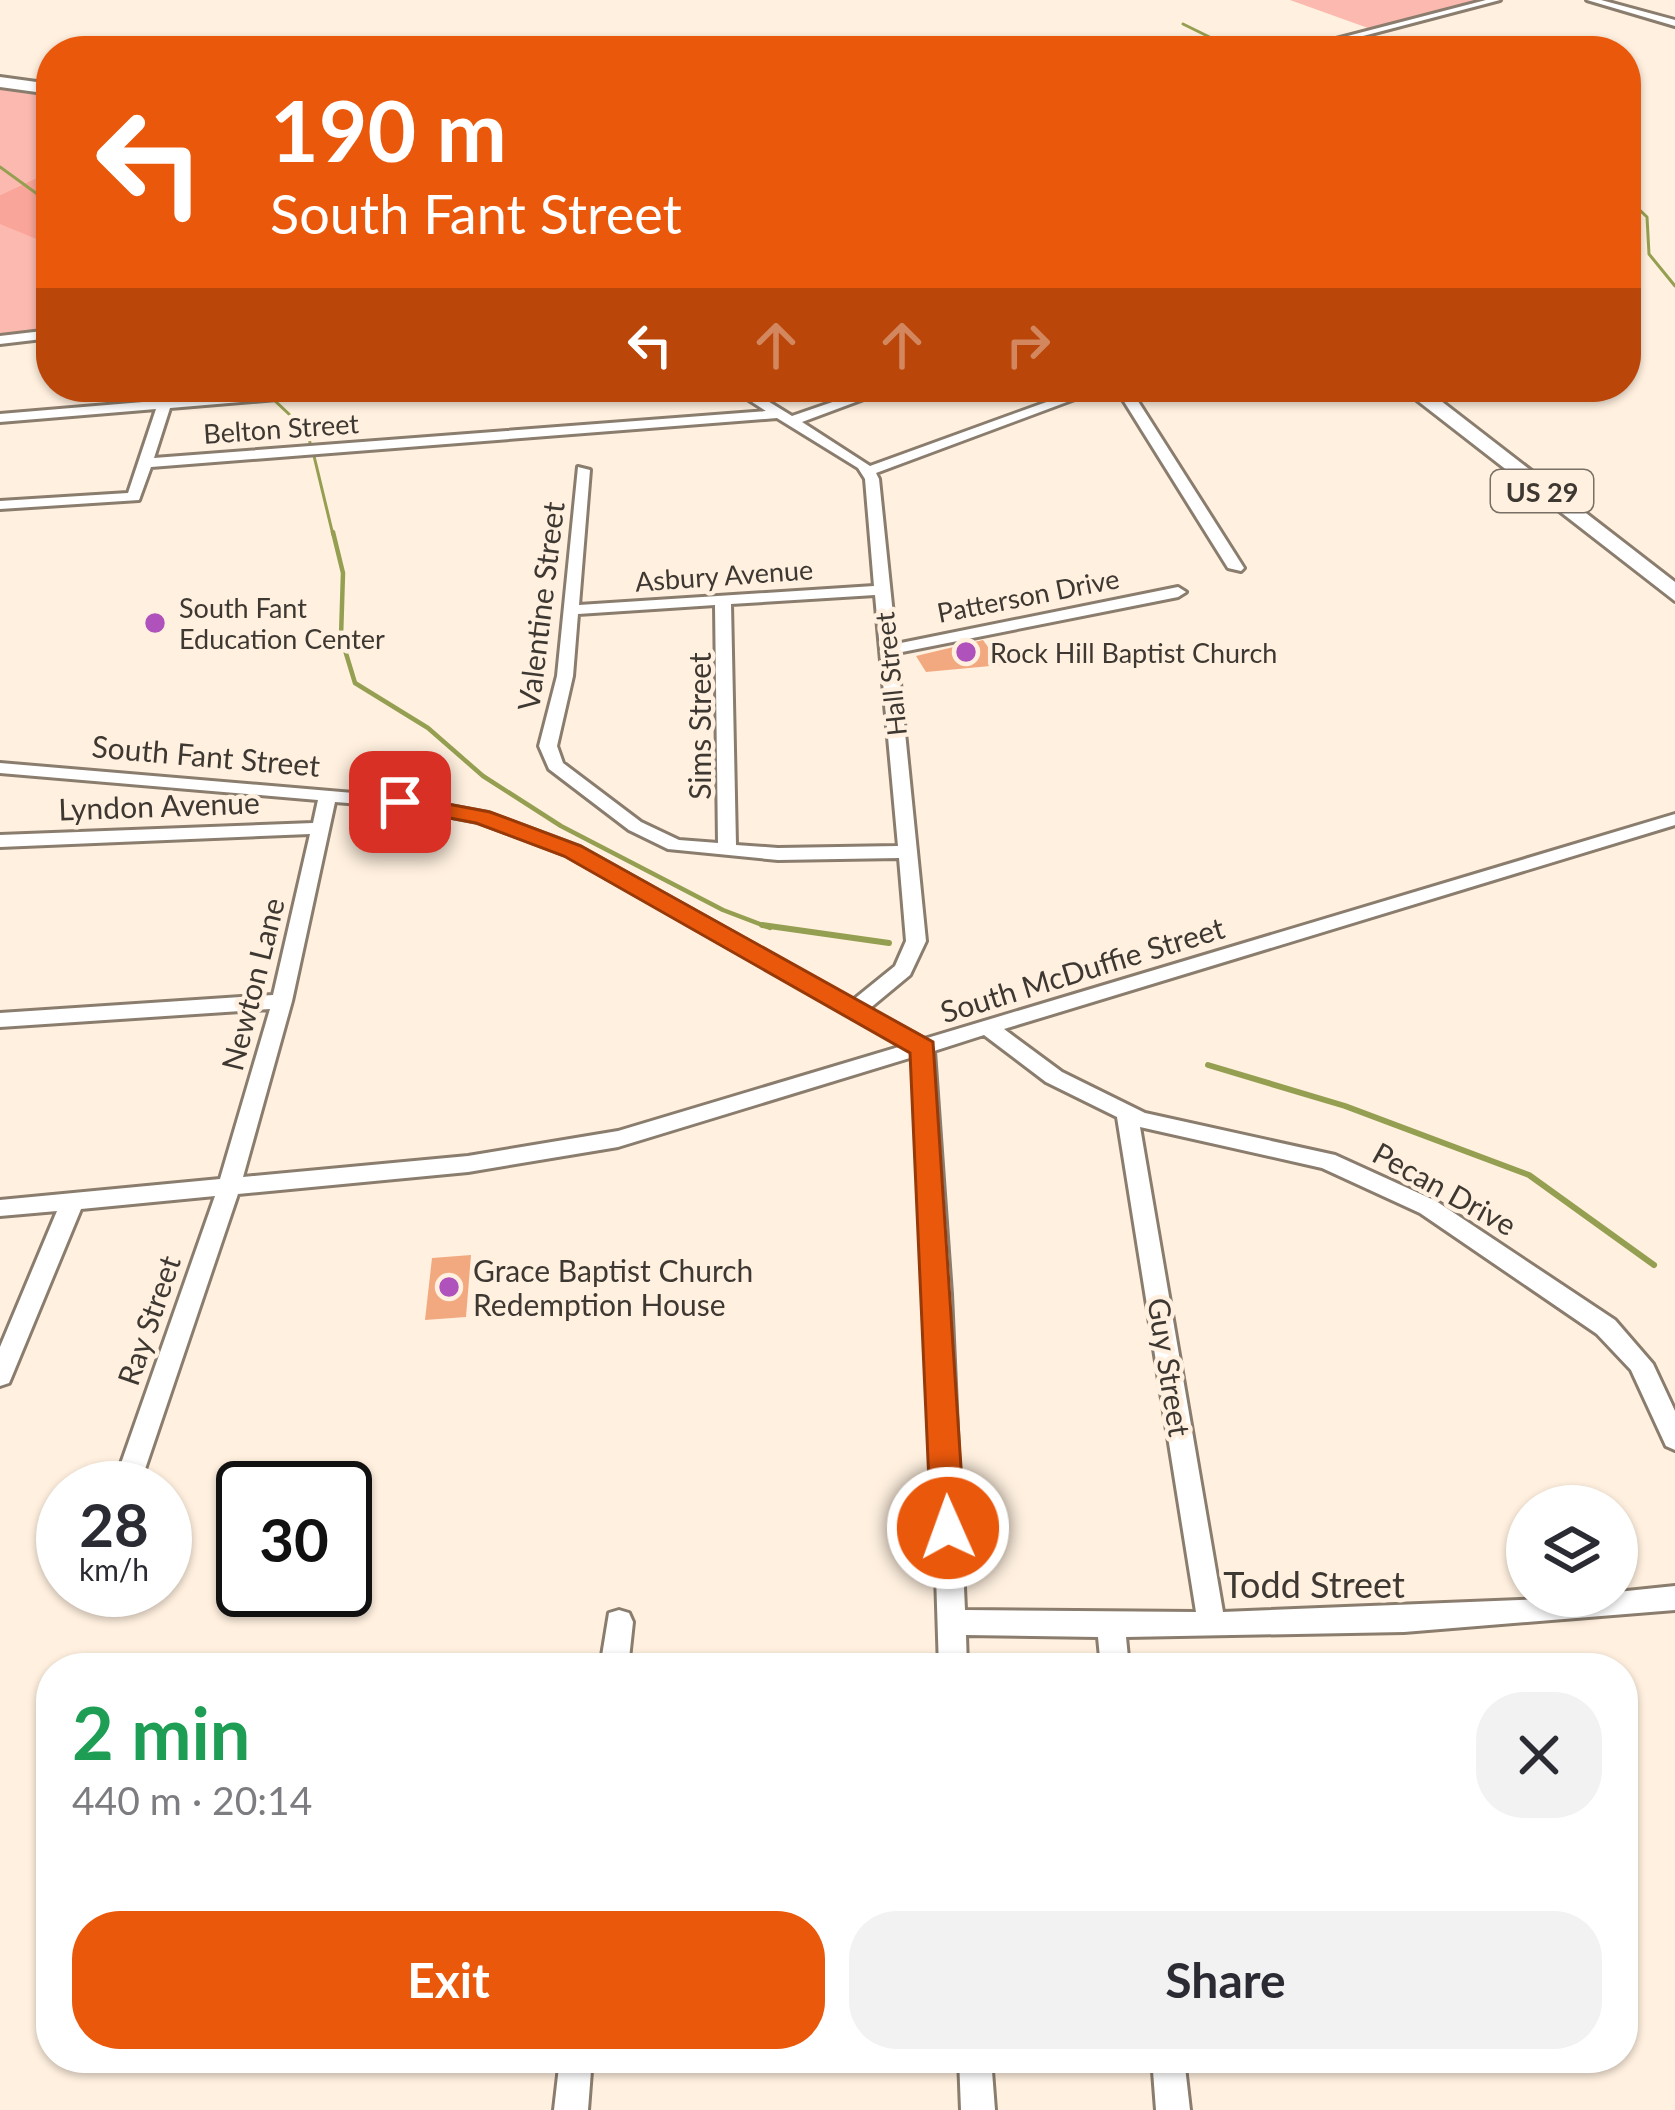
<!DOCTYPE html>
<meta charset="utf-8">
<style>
:root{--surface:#fff;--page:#f2f2f3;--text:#2b2b33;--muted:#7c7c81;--accent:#ea580c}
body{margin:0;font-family:Lato,sans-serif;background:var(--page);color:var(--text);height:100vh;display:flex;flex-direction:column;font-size:45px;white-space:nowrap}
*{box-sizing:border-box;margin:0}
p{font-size:39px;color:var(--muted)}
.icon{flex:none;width:66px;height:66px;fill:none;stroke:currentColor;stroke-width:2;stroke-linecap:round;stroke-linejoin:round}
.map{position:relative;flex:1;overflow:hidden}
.sheet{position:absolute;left:36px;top:1653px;width:1602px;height:420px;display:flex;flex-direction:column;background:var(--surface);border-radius:48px;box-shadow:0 3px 9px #0004}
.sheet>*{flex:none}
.hud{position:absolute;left:36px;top:36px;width:1605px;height:366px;border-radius:48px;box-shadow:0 3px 9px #0004;background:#ea580c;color:#fff;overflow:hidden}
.controls{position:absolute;left:1506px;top:1485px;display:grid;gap:24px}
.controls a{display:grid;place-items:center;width:132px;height:132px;border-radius:50%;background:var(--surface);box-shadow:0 3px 9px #0004;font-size:60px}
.speed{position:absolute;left:36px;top:1461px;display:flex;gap:24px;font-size:60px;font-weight:700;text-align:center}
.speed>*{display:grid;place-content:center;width:156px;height:156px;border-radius:50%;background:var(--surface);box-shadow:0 3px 9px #0004;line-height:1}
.speed small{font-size:30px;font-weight:400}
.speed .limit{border:6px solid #111;border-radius:18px;background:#fff;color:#111}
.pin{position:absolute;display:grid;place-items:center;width:102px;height:102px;color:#fff;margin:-51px;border-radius:24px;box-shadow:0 6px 18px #0006}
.me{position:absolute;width:132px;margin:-66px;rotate:358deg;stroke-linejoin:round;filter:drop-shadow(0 0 9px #0008)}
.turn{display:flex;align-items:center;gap:42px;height:252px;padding:0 36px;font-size:54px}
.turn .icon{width:156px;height:156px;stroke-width:2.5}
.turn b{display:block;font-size:84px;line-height:102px}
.lanes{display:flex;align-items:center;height:114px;padding:0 36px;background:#0003;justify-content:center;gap:60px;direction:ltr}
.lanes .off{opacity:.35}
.round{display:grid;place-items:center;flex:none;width:126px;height:126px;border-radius:48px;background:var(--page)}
.head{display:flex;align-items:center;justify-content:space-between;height:204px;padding:0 36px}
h1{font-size:72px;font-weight:700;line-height:90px;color:#1e9e55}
.button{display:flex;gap:24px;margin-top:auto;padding:24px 36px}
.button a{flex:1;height:138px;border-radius:48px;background:var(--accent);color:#fff;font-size:48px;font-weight:700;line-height:138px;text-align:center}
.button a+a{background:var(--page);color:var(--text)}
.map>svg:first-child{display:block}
.green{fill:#fcb9b0}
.forest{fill:#faa599}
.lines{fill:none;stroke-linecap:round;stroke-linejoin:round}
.stream-far2{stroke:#959f51;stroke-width:3}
.stream-far1{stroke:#959f51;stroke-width:4.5}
.stream{stroke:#959f51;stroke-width:6}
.building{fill:#f2a980}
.minor-casing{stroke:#8a7d6e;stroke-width:6}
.highway-casing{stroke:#8a7d6e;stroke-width:6}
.minor{fill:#fff;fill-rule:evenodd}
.highway{fill:#fff;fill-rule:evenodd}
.route{fill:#ea580c;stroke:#983908;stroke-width:3}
.poi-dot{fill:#af52bc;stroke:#fff0df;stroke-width:4.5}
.labels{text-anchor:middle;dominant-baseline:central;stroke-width:9;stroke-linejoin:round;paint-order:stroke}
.far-street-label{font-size:27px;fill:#3e3832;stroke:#fff0df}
.shield{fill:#fff0df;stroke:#786f66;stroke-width:3}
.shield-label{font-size:27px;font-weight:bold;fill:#3e3832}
.far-poi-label{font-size:27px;fill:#3e3832;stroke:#fff0df;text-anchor:start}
.street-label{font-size:30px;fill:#3e3832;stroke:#fff0df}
.poi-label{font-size:30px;fill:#3e3832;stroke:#fff0df;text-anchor:start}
.near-street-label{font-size:36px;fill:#3e3832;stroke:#fff0df}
</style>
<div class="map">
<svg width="1675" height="2110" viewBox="0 0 1675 2110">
<rect width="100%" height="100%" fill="#fff0df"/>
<g class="green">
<path d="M1290,0H1505L1368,28Z"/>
<path d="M0,89L51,94V171L0,195Z"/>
<path d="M0,223L51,244V332L0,338Z"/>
</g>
<path class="forest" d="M51,171V245L0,224V195Z"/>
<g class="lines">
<g class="stream-far2">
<path d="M1183,24L1238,51"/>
<path d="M0,167L51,204"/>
<path d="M1626,197L1647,217L1649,254L1675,286"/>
<path d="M252,387L257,390"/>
<path d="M273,399L308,432L310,443"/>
<path d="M314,456L333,535"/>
</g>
<path class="stream-far1" d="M333,532L343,573L341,637L355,683L428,728L483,776L561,826L723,910L770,928"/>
<g class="stream">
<path d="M762,925L889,943"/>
<path d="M1208,1065L1345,1106L1529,1175L1654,1265"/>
</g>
</g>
<g class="building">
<path d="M983,640L1001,665L926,672L916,656Z"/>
<path d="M471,1255L466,1317L425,1320L432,1258Z"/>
</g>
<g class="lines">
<g class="minor-casing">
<g id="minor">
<path d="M1486,0H1500L1306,51H1290Z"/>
<path d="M1587,0H1601L1675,20V26Z"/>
<path d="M51,330V338L0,344V336Z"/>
<path d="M323,387H378L371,391L170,408L154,458L766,411L729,387H745L792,416L876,387H896L802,422L870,466L1088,387H1107L876,473L879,479L896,644L1178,587L1186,592L1178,597L897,653L926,941L910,975L869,1009L924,1039L1675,814V825L1004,1029L1062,1072L1145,1113L1335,1155L1436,1201L1615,1320L1653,1364L1675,1411V1450L1666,1446L1631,1370L1597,1334L1420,1213L1322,1168L1140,1127L1223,1612L1617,1596V1592L1675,1586V1610L1404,1632L1126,1637L1129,1668H1101L1098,1637L966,1635L967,1668H939L927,1294L913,1057L618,1147L468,1172L238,1194L143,1475L139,1483L130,1486L121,1483L117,1475L215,1196L81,1209L12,1376L9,1383L0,1386V1347L57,1211L0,1216V1200L220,1179L270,1009L0,1027V1013L273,995L310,834L0,847V835L313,823L318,800L0,773V763L400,797L488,813L580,847L853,1000L895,966L906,941L899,858L778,860L668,849L629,830L549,769L539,746L557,676L578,467L590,470L579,605L874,586L865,479L858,468L777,418L151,467L139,500L0,509V501L128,493L156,409L0,422V414ZM875,595L898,846L778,848L736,845L731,604ZM715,605L718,843L679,840L641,822L563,763L557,746L573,676L578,614ZM335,802L400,807L478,822L566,855L902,1046L618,1131L468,1156L243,1177L292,1001ZM984,1035L1046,1082L1117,1117L1196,1612L965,1610L951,1294L934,1051Z"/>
<path d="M1115,387H1129L1244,568L1241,571L1228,568Z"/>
<path d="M619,1610L629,1613L633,1622L628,1668H600L609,1613Z"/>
<path d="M560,2058H592L588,2110H554Z"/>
<path d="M959,2058H991L995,2110H961Z"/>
<path d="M1152,2058H1184L1190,2110H1156Z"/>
</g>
</g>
<g class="highway-casing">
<g id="highway">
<path d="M0,77L51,84V94L0,87Z"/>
<path d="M1400,387H1423L1675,582V601Z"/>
</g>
</g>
<use href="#minor" class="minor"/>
<use href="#highway" class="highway"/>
</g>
<path class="route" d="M400,795L490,812L581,846L933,1042L965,1528L960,1539L948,1543L936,1539L931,1528L910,1053L564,856L476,823L391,807L388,802Z"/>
<g class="poi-dot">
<circle cx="155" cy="623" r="12"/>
<circle cx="966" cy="652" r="12"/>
<circle cx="449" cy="1287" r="12"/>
</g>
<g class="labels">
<g class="far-street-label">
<text transform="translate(281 428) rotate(-4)">Belton Street</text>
<text transform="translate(724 575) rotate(-4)">Asbury Avenue</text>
<text transform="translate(1028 595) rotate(-11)">Patterson Drive</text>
<text transform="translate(890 674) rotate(-96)">Hall Street</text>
</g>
<rect class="shield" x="1491" y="470" width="102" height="42" rx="9"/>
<g class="shield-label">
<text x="1542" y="491">US 29</text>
</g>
<g class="far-poi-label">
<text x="179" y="607">South Fant<tspan x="179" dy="31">Education Center</tspan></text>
<text x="990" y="652">Rock Hill Baptist Church</text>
</g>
<g class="street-label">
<text transform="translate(540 606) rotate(-83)">Valentine Street</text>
<text transform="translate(699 726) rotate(-90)">Sims Street</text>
<text transform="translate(206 755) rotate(5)">South Fant Street</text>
<text transform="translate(159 805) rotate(-2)">Lyndon Avenue</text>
<text transform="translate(1082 969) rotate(-17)">South McDuffie Street</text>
<text transform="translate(252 984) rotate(-76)">Newton Lane</text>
<text transform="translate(1445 1188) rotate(29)">Pecan Drive</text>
<text transform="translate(148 1320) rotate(-71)">Ray Street</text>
<text transform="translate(1170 1367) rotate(81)">Guy Street</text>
</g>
<g class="poi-label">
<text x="473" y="1270">Grace Baptist Church<tspan x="473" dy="34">Redemption House</tspan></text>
</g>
<g class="near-street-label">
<text x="1314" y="1584">Todd Street</text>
</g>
</g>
</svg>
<div class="controls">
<a><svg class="icon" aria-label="layers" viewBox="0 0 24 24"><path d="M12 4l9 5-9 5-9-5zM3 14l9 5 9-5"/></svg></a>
</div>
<div class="speed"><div>28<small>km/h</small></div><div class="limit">30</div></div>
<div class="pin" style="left:400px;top:802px;background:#d93025"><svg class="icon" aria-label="arrive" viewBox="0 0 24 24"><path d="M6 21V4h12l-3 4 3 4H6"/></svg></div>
<svg class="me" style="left:948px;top:1528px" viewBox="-20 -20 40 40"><circle r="17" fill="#ea580c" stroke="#fff" stroke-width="3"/><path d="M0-11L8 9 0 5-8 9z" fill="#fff"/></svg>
<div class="hud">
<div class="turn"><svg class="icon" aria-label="left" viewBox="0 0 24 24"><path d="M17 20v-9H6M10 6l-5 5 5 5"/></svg><div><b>190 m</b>South Fant Street</div></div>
<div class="lanes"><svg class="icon" aria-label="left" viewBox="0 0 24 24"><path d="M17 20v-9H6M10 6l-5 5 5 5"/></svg><svg class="icon off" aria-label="ahead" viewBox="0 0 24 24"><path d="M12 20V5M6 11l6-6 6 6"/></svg><svg class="icon off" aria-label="ahead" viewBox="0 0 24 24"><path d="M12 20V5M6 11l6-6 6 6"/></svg><svg class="icon off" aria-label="right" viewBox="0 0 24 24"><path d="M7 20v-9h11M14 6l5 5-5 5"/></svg></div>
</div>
<section class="sheet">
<div class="head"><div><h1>2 min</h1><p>440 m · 20:14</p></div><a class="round"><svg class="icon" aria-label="close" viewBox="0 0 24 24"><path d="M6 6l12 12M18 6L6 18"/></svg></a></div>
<div class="button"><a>Exit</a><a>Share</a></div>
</section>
</div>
